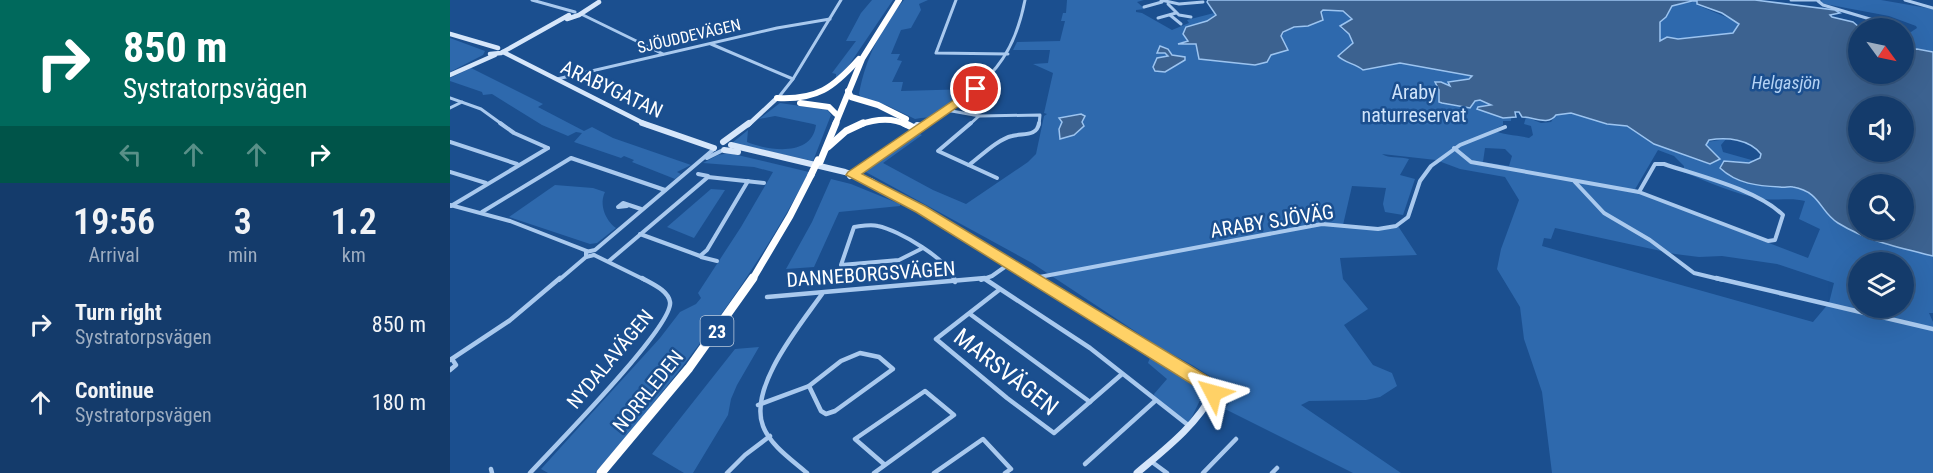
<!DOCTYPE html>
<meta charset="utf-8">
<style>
:root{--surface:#143b6b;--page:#1d4271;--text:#f1f3f6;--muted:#9dadc1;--line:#33557e}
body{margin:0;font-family:"Roboto Condensed",sans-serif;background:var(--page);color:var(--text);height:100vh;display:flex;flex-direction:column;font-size:22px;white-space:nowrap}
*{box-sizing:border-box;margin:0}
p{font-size:20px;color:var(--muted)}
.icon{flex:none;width:33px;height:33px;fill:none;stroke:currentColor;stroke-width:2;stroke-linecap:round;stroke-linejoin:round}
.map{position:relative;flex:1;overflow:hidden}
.panel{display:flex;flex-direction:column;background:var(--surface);width:450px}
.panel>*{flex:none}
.banner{background:#00695c;color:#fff;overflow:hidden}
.needle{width:39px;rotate:123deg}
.buttons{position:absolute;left:1398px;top:18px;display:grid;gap:12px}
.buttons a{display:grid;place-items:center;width:66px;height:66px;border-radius:50%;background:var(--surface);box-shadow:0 6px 24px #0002,0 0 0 2px var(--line);font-size:30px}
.pin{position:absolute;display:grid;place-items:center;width:51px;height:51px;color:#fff;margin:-26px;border:3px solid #fff;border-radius:50%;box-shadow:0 2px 6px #0007}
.me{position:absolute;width:66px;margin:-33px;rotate:309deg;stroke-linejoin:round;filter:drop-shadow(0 0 4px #0008)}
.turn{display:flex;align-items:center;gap:21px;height:126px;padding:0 24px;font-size:27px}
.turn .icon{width:78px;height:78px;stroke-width:2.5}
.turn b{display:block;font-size:42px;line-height:51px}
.lanes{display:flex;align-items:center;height:57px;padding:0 24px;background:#0003;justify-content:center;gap:30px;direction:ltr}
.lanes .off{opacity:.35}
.eta{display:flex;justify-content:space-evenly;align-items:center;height:102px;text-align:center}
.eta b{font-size:36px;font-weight:600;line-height:42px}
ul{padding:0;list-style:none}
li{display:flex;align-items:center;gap:18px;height:78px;padding:0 24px}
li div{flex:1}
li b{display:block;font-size:22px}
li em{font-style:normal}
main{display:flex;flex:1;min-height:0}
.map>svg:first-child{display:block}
.green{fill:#2e69ad;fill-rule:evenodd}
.water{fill:#3c6290;stroke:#9cc4f0;stroke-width:1.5;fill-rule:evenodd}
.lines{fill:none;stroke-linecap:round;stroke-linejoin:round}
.street-far2{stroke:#a9c9ee;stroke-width:3}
.street-far1{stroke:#a9c9ee;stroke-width:4}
.street{stroke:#a9c9ee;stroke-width:4.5}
.secondary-far2{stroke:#d6e6fa;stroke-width:4.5}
.secondary-far1{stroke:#d6e6fa;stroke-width:6}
.secondary{stroke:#d6e6fa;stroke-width:7}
.highway-far2{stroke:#fff;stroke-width:6}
.highway-far1{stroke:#fff;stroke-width:7}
.highway{stroke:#fff;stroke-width:9}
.highway-bridge{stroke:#fff;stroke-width:7}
.route{fill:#ffd166;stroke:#a68842;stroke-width:1.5}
.labels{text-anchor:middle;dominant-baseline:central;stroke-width:5;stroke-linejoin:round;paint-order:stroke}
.far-street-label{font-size:16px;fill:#fff;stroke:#1b4f8f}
.far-water-label{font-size:18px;font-style:italic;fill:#b5d3f5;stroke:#1b4f8f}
.shield{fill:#1b4f8f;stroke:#bbcadd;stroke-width:1.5}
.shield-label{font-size:18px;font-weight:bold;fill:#fff}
.street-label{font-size:20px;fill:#fff;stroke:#1b4f8f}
.park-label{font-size:20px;fill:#cfe3fa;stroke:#1b4f8f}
.near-street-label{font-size:24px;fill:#fff;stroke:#1b4f8f}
</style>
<main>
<section class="panel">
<div class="banner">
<div class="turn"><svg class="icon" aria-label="right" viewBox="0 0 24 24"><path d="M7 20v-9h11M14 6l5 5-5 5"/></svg><div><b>850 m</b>Systratorpsvägen</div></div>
<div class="lanes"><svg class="icon off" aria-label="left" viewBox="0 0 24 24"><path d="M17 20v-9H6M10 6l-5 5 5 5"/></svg><svg class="icon off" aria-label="ahead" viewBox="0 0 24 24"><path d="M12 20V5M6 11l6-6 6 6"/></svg><svg class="icon off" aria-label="ahead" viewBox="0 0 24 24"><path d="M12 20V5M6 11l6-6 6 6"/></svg><svg class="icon" aria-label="right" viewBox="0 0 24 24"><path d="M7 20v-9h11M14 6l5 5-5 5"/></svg></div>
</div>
<div class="eta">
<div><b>19:56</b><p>Arrival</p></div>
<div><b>3</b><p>min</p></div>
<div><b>1.2</b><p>km</p></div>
</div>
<ul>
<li><svg class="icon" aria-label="right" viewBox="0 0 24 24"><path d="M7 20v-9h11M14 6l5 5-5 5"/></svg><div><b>Turn right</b><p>Systratorpsvägen</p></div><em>850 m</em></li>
<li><svg class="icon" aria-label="ahead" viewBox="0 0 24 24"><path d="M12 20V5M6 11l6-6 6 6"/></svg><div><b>Continue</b><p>Systratorpsvägen</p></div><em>180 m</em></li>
</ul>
</section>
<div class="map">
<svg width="1483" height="473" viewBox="0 0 1483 473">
<rect width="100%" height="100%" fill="#1b4f8f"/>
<g class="green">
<path d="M422,0H443L395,71L390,77H386V74L382,73L406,41H396L411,13Z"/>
<path d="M454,0H478L469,4L471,10L461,28L451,30L441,54H450L447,60L452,61L442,82H453L451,91L521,89L482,117L471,118L465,119L436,105L412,99L409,94C415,60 431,27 454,0Z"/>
<path d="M617,0H694L687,2L695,9L686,10V12L692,13L722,30L739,23L737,20L764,13L766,14L757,21L736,28L733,34L738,41L729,43L730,45L741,43L746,44L749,59L805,65L835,44L831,36L838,29L858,26L873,20L872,10L893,11L902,18L890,28L899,34L903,43L899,48L1032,54L1056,65L1053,118L1061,117V121H1053V125L1043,130C1052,135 1067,135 1079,138L1083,135L1081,126L1074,124L1076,117L1091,123L1101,122L1106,115L1121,113L1157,124L1177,126L1204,144L1259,164L1265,155L1256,145L1257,142L1276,139L1271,145L1273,152L1305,161L1299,163L1281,161L1304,185C1323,185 1358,185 1370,201C1377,210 1380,219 1391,225C1420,241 1451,248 1483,256V313H1479L1483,322V473H1102L1092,392L1074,339L1070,307L1047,269L1051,249L1069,200L1055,177L1010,169L986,160L932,154C939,159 950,156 959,159L950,175L965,179L953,215L935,212L933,204L936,188L902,186L893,225L912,228L948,226L967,255L890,258L893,279L918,309L894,325L923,365L942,373L947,386L930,397L916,400L859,401L851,405L951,473H903L775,409L783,398L782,390L742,365L709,347L582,263L414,171L468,133L472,135L433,163L483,190L516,204L578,162L586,154L594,116L597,114L594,113L603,73L583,64L598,63L600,50H563L567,42L610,41L615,21H611L613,13H616ZM1035,148L1055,149L1062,156L1059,166L1033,162ZM1208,150L1224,156L1234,166L1233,172C1259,182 1286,195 1313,199C1327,201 1341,197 1355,201L1349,219L1370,229L1358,258L1184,191ZM1105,228L1225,254L1249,257L1272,256L1327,264L1384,283L1379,303L1363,322L1092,246L1094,238L1101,239ZM1408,262H1454V308H1408Z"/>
<path d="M1372,0H1431L1483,9V52L1454,48V42H1460L1454,37V30L1461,32L1467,28L1466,26L1439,16L1375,4L1370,2Z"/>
<path d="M1248,1L1247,5L1288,22L1290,24L1283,33L1228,39L1217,37L1210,42V22L1216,17L1222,6Z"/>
<path d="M0,38L35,51L33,55L0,72Z"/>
<path d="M21,68L93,104L88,107L134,131L142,127L163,138L241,165L227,172L231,174L225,179L182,162L184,160L174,156L171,158L124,142L132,133L126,132L118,136L92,125L42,94L33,95L32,92L0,81V78Z"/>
<path d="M330,103L378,110L381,115L363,161L282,143L298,130L297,142C319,151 362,157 366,125L363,124L325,116L309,119Z"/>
<path d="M279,153L359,172C302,282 226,379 145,473H98L91,469L210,338L230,312L246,304L251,298L248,293L291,227L323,172L304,167L253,163L268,155Z"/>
<path d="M381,179L401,184L450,204V206L389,212L364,267L336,269L362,222Z"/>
<path d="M105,185L143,188L155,192C149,204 155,220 166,228L147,243L140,244L59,217Z"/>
<path d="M261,189L275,190L244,238L217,227Z"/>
<path d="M309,347L287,385L281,399L278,415L243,473H234L202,454L285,349Z"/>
<path d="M701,355L754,392L738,425L705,401L704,394L717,379L698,363Z"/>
</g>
<g class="water">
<path d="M758,0H1305L1385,10L1390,13L1380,15L1382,17L1403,22L1409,27L1408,74H1454V61H1461L1455,59L1459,57L1454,50L1467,49L1483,52V256C1450,248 1417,241 1388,223C1369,211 1371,192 1343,187C1339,186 1335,188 1330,187C1308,186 1287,184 1270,168L1274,161L1299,163L1310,158L1311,154C1299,139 1277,137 1259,140L1256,145L1270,159L1260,164L1204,144L1177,126L1157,124L1121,113L1106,115C1098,126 1084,117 1072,117L1069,112H1065L1066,117L1053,118L1027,109L1028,107L1041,105L1030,100L1025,101L1020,108L992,103L989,102V90L985,82H991L1000,86L998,82L1019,79L1022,76L950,63L913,70C906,64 893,62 888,56L903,43L899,34L890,26L902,19L893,11L873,10L871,12L873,20L858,26L844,27L833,32L831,36L838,50L821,55L817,62L805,65L749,59L746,44H728L738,41L733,34L736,27L757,21L766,15L757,2ZM1242,1H1247V4L1272,13L1289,24L1283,33L1228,39L1217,37L1210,41V22L1216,17L1222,6ZM1408,106H1454V152H1408ZM1408,184H1454V230H1408Z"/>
<path d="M710,46L718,49L722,55L735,57V60L715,72L705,71L703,67L707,58L718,56L715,53H707Z"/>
<path d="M631,114L635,116L632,122L634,126L624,135L610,139L609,129L612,122L609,118Z"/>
</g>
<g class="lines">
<g class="street-far2">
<path d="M82,0L125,12"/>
<path d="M506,0L486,53L558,54"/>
<path d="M711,0L729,4L753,2"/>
<path d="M1341,0H1369"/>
<path d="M1455,0L1483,8"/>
<path d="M1368,1L1373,5L1450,28"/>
<path d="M718,4L729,15L741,17"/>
<path d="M694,7L712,2"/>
<path d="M131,14L213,54"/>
<path d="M720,15L731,24"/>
<path d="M708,18L726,13"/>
<path d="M1454,30L1457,31"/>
<path d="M261,44L343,79"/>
<path d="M107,79L327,28L380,19"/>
<path d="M0,98L31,109L53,125"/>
<path d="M328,98L343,79L391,0"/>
<path d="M0,108L12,102"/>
<path d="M496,110L530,116L590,115L589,125"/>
<path d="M475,125C529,85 561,72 575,0"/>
<path d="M519,125L529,116"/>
</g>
<g class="street-far1">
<path d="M50,123L64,133L98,148"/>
<path d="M521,123L488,151L547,178"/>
<path d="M472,127L477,123"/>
<path d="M0,142L67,164"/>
<path d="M1004,148L1021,162L1189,192"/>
<path d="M257,158L271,151"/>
<path d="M1205,164H1214C1249,176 1306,189 1333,215L1325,240L1318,241L1189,192Z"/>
<path d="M519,165C531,156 548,139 562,136C573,133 587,137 589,123"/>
<path d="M0,172L36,183"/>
<path d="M248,174L258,176"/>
<path d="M1125,182L1154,213L1200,240L1244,273L1273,280"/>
<path d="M0,205L60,221L137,251"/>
<path d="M1,206L98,148"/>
<path d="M177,206L168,207L173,203L191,209"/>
<path d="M32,212L121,158L215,190"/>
<path d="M190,234L250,256L257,250L298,181"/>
<path d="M471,249L449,260L391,265L404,227C412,226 420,224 428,226C448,230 500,260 504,280"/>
<path d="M144,255L195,280"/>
<path d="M136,257V252L145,250L264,149"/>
<path d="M251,257L267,261"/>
<path d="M159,261L258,177L314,183"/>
<path d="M584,278L872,224L928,229L946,226L958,217L970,181L981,166L1010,145L1055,127"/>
<path d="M109,280L136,257L144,255"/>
<path d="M531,280L542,276L559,264"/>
</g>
<g class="street">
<path d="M504,278L505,282"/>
<path d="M1266,278L1483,329"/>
<path d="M535,279L640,348L738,425"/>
<path d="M549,290L486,339L557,398L604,433L672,374"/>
<path d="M317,297L535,278"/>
<path d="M520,314L640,402"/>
<path d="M410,353L429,357L443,369L385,411L376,414L371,411L359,386L391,361Z"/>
<path d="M0,360L59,321L110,278"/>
<path d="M0,370L6,365L2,359"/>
<path d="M308,405L359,386"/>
<path d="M702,462L717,473"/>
<path d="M635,464L705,401"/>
<path d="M41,469L42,473"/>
<path d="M80,473C102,449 224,326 220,302C218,290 202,284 192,278"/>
<path d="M277,473L295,455L320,436"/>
<path d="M357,473C342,460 320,445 313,426C298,387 351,324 372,294"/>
<path d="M424,473L504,415L475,391L405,439L435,465"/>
<path d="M484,473L533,439L561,469L555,473"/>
<path d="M753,473L786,439"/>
<path d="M822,473L827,468"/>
</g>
<g class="secondary-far2">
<path d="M117,19L129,15L149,2"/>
<path d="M0,34L48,48"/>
<path d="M53,52L197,125"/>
<path d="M40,54L51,53L119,15"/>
<path d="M0,75L45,55"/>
<path d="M298,125L327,98"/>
</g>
<g class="secondary-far1">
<path d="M192,123L264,148"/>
<path d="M273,142L299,123"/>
<path d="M281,145L395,172L421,181L586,280"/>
<path d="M274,150L288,152"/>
<path d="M400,176L472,126L467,125L464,128"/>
</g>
<path class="secondary" d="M584,278L760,386L763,393C746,426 714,450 687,473"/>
<g class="highway-far2">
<path d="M398,91L401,97L428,105L456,119"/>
<path d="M327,98C367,100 383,88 409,59"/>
<path d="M350,103L379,107L386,114"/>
<path d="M385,125L412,59L449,0"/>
<path d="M409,125C425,119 442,117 457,125"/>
</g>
<g class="highway-far1">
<path d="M454,123L464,128"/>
<path d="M378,147L396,131L413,123"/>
<path d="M370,162L386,123"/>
<path d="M302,280L340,216L361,175"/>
</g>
<path class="highway" d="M151,473L239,368L303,278"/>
<path class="highway-bridge" d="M361,175L368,160"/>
</g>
<path class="route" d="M526,85L530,86V91L412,174L475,206L762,379L771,393L769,397C759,401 756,396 750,389L466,212L396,175L398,172Z"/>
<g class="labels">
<g class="far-street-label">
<text transform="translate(239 36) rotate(-13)">SJÖUDDEVÄGEN</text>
</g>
<g class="far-water-label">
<text x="1336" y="82">Helgasjön</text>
</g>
<rect class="shield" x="250.5" y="316" width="33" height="30" rx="4.5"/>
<g class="shield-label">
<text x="267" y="331">23</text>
</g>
<g class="street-label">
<text transform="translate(162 89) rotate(25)">ARABYGATAN</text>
<text transform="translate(822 221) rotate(-9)">ARABY SJÖVÄG</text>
<text transform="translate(421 274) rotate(-4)">DANNEBORGSVÄGEN</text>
<text transform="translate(160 359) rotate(-50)">NYDALAVÄGEN</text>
<text transform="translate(198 391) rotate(-51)">NORRLEDEN</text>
</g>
<g class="park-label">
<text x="964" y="92">Araby<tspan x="964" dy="23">naturreservat</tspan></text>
</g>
<g class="near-street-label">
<text transform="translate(556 372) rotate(38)">MARSVÄGEN</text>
</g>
</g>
</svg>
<div class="buttons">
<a><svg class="needle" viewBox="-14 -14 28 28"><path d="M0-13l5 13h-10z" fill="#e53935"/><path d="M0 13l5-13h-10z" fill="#9dadc1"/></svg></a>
<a><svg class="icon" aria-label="sound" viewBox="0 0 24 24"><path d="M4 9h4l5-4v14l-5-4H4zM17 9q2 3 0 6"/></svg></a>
<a><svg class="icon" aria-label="search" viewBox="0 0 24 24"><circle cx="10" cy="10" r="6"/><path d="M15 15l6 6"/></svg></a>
<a><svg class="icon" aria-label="layers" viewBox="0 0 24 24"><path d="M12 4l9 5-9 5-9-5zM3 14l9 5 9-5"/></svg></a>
</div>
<div class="pin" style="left:526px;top:89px;background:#d93025"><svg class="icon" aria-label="arrive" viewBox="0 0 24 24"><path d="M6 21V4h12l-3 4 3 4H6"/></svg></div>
<svg class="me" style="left:763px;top:393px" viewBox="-20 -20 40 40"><path d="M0-17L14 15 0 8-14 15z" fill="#ffd166" stroke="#fff" stroke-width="4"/></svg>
</div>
</main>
